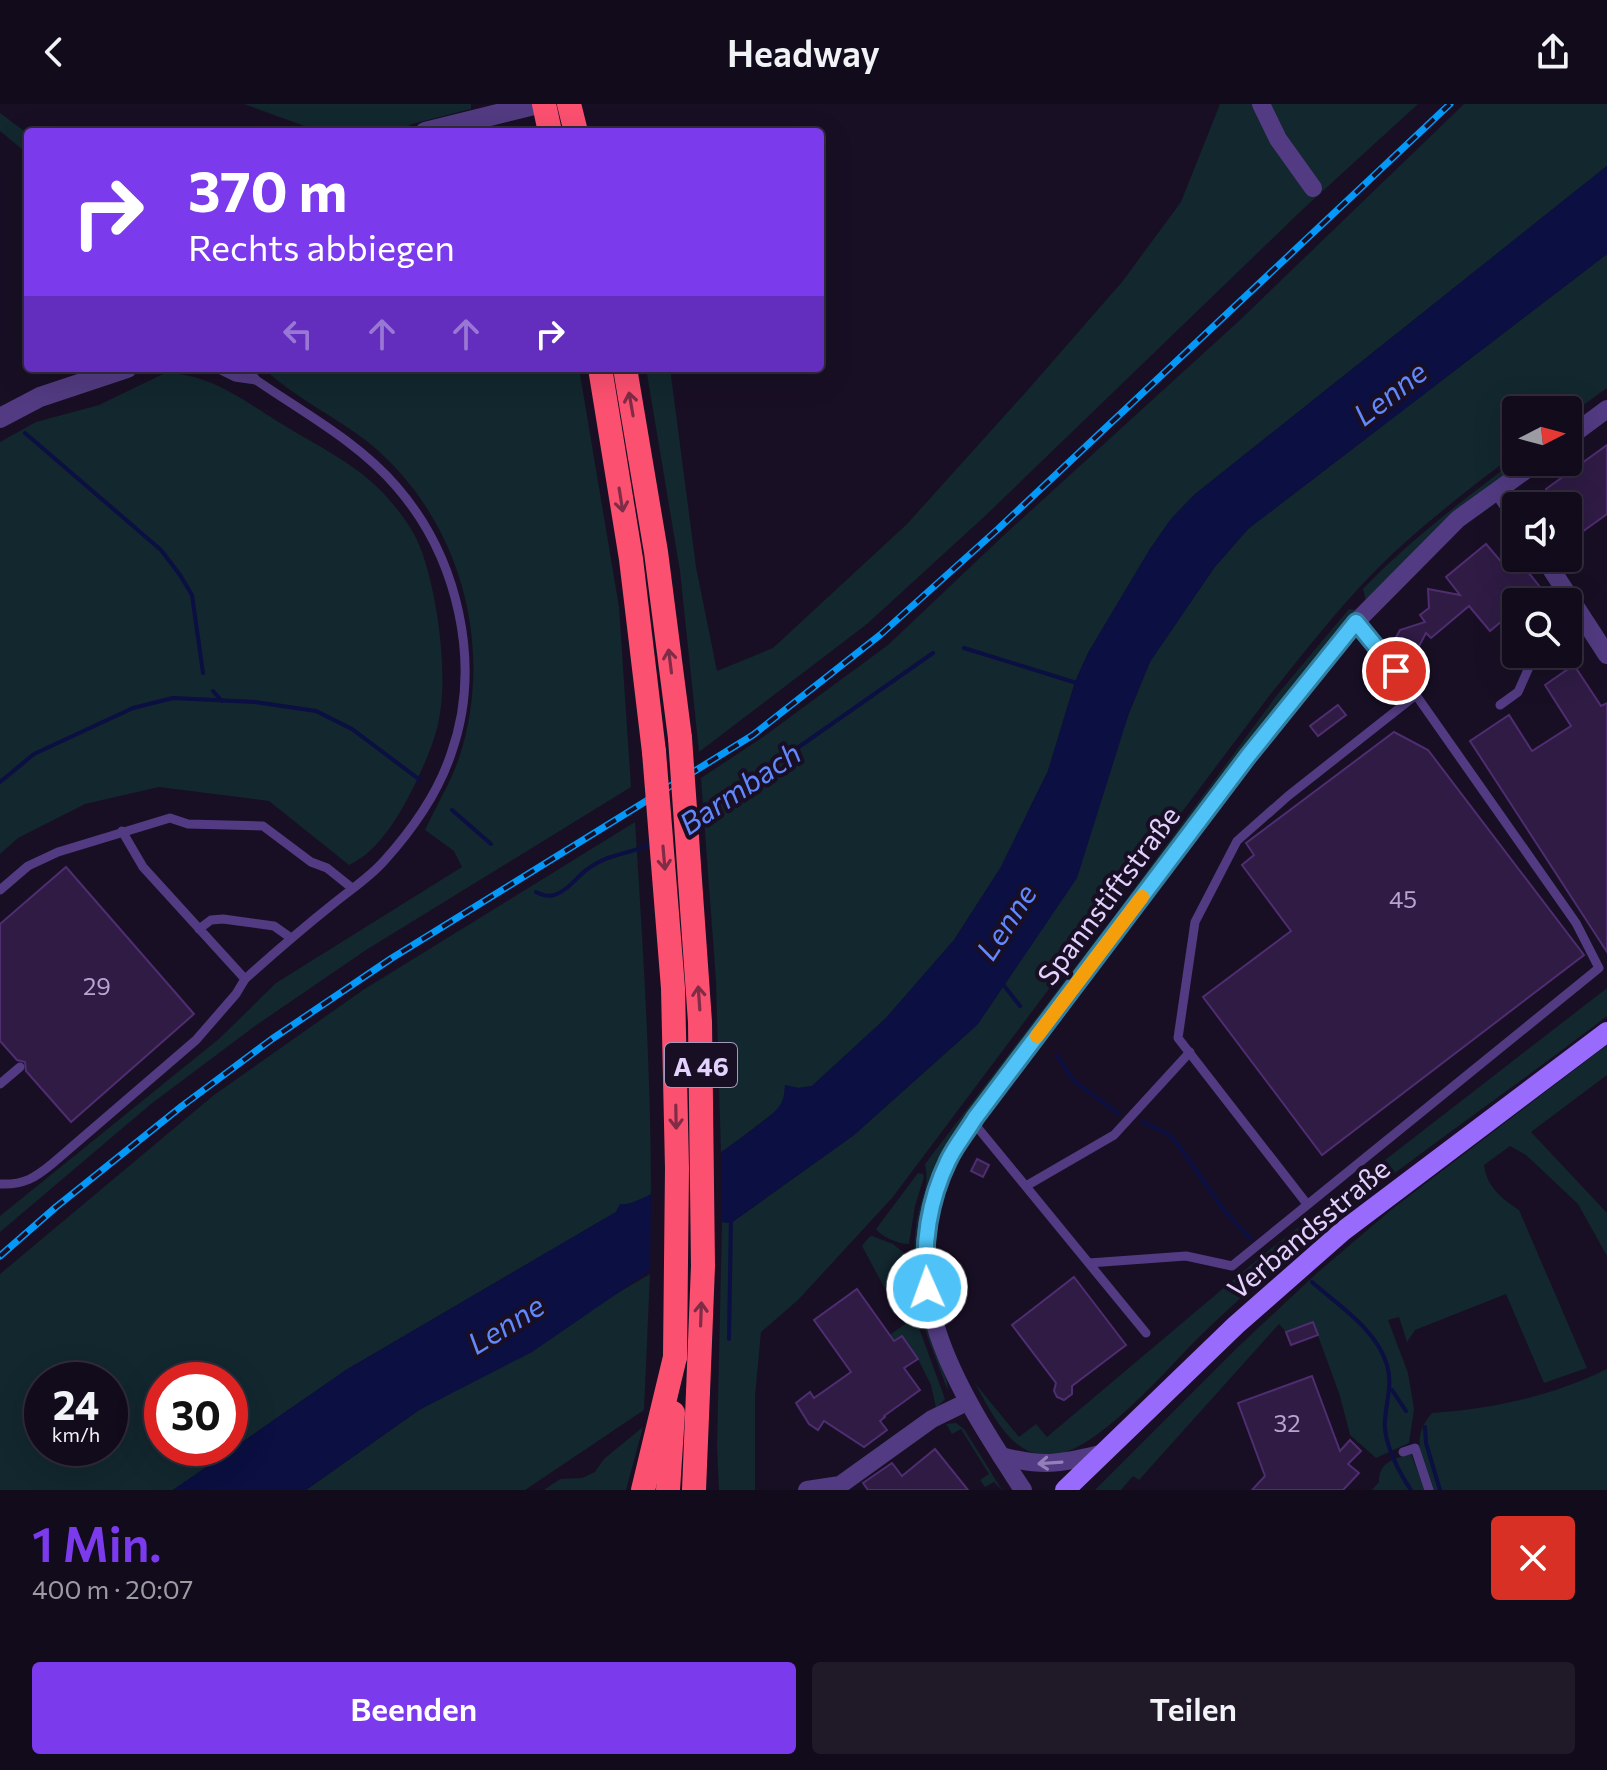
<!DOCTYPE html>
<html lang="de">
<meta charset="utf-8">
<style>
:root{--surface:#120b1b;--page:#1f1928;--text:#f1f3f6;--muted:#9c9ba3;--line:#312b3a;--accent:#7c3aed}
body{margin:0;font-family:Commissioner,sans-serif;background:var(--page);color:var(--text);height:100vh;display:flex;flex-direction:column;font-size:30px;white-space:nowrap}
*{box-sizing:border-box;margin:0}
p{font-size:26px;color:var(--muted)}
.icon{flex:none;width:44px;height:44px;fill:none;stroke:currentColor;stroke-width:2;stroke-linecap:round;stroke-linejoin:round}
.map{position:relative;height:1386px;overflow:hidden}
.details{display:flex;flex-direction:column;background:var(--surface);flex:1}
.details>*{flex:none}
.guide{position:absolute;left:24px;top:24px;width:800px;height:244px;border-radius:8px;box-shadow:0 8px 32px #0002,0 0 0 2px var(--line);background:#7c3aed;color:#fff;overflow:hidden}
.needle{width:52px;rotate:84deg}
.fabs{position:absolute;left:1502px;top:292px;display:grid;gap:16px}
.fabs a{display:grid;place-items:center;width:80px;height:80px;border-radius:8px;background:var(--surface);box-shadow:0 8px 32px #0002,0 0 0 2px var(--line);font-size:40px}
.speed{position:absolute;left:24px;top:1258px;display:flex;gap:16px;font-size:40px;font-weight:700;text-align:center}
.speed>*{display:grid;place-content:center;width:104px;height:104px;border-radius:50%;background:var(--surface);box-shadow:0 8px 32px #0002,0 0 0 2px var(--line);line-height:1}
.speed small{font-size:20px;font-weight:400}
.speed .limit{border:12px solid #d22;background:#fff;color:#111}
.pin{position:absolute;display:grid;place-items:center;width:68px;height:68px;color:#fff;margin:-34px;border:4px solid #fff;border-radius:50%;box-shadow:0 2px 8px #0007}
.me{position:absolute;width:88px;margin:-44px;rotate:358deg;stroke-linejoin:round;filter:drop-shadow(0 0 6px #0008)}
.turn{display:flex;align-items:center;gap:28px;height:168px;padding:0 32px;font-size:36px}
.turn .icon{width:104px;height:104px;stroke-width:2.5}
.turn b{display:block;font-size:56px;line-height:68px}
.lanes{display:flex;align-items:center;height:76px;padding:0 32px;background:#0003;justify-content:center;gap:40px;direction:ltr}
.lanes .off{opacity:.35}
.round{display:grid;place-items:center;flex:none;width:84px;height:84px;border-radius:8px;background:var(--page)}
.overview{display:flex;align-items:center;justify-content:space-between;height:136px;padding:0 32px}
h1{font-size:48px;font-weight:600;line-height:60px;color:var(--accent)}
.primary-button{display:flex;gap:16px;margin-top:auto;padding:16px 32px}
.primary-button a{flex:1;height:92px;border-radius:8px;background:var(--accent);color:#fff;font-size:32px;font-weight:600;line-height:92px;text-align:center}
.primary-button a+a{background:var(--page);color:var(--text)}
header{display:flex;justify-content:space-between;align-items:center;height:104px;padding:0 32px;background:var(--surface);font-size:36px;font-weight:600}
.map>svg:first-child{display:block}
.green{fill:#12272e;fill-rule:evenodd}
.water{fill:#0b0f41}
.pier{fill:#180f24}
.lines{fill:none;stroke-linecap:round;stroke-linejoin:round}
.stream{stroke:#0b0f41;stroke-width:4}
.building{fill:#2f1b44;stroke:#4e2d70;stroke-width:2}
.service{stroke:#523b82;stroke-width:9}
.minor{stroke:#523b82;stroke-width:18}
.tertiary{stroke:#523b82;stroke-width:20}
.secondary{stroke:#996bfc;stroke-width:20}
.motorway{stroke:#fc5070;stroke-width:24}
.rail-casing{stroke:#0499f8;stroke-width:7}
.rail{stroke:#180f24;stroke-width:4;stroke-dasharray:12;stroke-linecap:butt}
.motorway-bridge{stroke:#fc5070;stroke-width:24}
.oneway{stroke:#7f2c46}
.oneway2{stroke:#947fba}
.route-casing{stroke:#337fa1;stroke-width:20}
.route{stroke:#4fc3f7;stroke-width:14}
.slow{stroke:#f59e0b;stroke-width:14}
.labels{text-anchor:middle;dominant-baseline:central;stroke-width:8;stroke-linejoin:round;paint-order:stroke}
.number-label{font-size:24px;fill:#b7a4d0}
.shield{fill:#180f24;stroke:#a798bd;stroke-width:2}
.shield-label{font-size:26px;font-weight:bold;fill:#e4d2fe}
.street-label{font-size:28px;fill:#e4d2fe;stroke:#180f24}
.water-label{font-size:30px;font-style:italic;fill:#6288fc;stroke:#180f24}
</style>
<header><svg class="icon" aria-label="back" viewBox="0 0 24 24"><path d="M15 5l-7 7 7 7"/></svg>Headway<svg class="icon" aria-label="share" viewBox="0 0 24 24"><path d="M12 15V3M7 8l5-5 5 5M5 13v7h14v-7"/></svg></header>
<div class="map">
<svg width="1607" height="1386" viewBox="0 0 1607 1386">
<rect width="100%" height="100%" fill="#180f24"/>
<g class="green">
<path d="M244,0H471V5L412,20L396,28H321Z"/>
<path d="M1220,0H1418L1302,106L985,412L867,520L699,648L680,467L646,264H670L696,463L717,567L773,544L907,420L1026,288L1122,178L1181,98Z"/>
<path d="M1464,0H1607V62L1194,391L1171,415L1150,445L1088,549L1075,578L1048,667L1001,763L954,836L886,914L812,982L799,984L776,1007L721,1049L716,877L701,674L763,633L888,541L1003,432L1240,216Z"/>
<path d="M0,9L28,30V50L0,27Z"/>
<path d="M1607,150V284L1568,312V306H1516V349C1468,386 1420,422 1378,464C1338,504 1304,549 1269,592L892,1094L798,1196L761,1228L755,1292V1386H719L717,1343L722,1118L731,1119L854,1031L978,920L1129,609L1150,557L1214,464L1248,425Z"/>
<path d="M263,264H579L619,503L631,683L366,846L255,922L151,1000L0,1128V1112L220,934L276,879L462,763L454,747L425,726C436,702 451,678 459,654C496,542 460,413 368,338C334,312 294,293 263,264Z"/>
<path d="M165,269C209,269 245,297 280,319C316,341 357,360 385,391C396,403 410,421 417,436C436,477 448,564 440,609C437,632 426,657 416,678C402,707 380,747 349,761L269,697L159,683L85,700L18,734L0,750V338L36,318L99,301Z"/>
<path d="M1516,356V358H1523L1366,497L1363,485C1409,437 1463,396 1516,356Z"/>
<path d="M1349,505L1357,506L944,1048L920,1193H916C913,1167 913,1142 917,1116C921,1093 930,1083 925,1060L1120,804L1277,591Z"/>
<path d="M635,718C643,843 651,967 651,1092L627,1102L620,1101L616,1108L346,1266L173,1386H0V1170L214,991L363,886ZM42,1276H110V1344H42ZM162,1276H230V1344H162Z"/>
<path d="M1607,884V912C1468,1019 1318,1115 1193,1239C1164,1269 1095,1348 1053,1351C1011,1355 992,1308 974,1278L1019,1333L1036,1320L1047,1333L1264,1150Z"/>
<path d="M1607,941V971L1531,1028L1607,1109V1152L1578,1100L1526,1051L1510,1042L1484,1061C1487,1083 1501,1094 1519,1106L1587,1264L1544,1279L1506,1190L1415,1226L1407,1238L1399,1213L1388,1216L1408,1269L1414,1305L1409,1339L1376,1354L1350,1331L1340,1292L1313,1218L1286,1228L1279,1220L1139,1376L1133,1372L1121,1386H1095L1240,1241L1317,1169L1392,1105Z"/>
<path d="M918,1069L923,1070L924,1073L915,1102L909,1140C898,1140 882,1133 876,1125Z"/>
<path d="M872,1132L893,1140L909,1153L913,1199L898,1209L862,1142L869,1133Z"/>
<path d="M650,1170L644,1306L525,1386H306L419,1306Z"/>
<path d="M915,1213L945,1295L936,1304L931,1281L918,1255L852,1267L848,1261Z"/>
<path d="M925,1217L947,1278L948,1287L922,1218Z"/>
<path d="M1607,1265V1386H1433C1423,1357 1409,1334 1432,1309C1493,1305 1552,1292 1607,1265Z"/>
<path d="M956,1319L964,1325L1002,1386L994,1378L985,1383L980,1376L989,1370L961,1325L952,1330L946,1320Z"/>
<path d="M643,1323L626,1386H544L560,1375L582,1374L595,1368L604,1355Z"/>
<path d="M1411,1350L1425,1386H1372L1379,1378C1378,1359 1394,1354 1411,1350Z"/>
</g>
<path class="water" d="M1607,62V150L1248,425L1214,464L1150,558L1129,609L1077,774L978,920L854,1031L731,1119L721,1118L532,1248L419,1306L306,1386H173L346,1266L616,1108L620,1100C641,1106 761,1024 778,1004C784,997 784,990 785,981L799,984L812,982L886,914L954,836L1001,763L1048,667L1075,578L1088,549L1150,445L1171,415L1194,391Z"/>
<path class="pier" d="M721,1044V1123L650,1175L651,1087Z"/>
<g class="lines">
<g class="stream">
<path d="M25,329L161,446L180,471L192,491L203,569"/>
<path d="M964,544L1080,580"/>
<path d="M213,587L222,597"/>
<path d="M0,678L34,650L133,604L173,594L255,598L316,607L352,625L420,676"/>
<path d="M452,706L491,740"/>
<path d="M696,715L933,549"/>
<path d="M536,788C542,791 547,793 554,791C568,787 577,772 589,764C609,749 632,750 653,739"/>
<path d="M1002,879L1020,902"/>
<path d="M1057,952L1074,977L1119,1010"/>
<path d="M1143,1018L1166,1029L1177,1039L1223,1105L1251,1135"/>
<path d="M1312,1178C1338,1201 1377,1226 1387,1261C1393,1281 1386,1297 1385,1317C1383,1337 1399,1369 1411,1386"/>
<path d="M729,1235L731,1114"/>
<path d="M1392,1286L1406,1307"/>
<path d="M1425,1323L1426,1339L1440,1386"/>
</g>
</g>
<g class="building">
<path d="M1607,341V410L1568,438V402H1545L1546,385Z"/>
<path d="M1486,440L1504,461L1515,452L1541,484L1524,498H1516V505L1490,527L1469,502L1431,534L1426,529L1417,546L1407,549L1399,545L1395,535L1400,526L1425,518L1420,511L1429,504L1428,485L1460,491L1446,473Z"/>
<path d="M1574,561L1601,602L1607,599V848L1470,637L1509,611L1532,647L1571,622L1545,581Z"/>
<path d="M1338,601L1346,611L1318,632L1310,622Z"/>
<path d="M1394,628L1428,646L1584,851L1322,1051L1203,893L1291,827L1242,761L1254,751L1246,739Z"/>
<path d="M66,763L194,910L71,1018L26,967L25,958L17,956L0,937V820Z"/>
<path d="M977,1055L989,1061L983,1073L971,1067Z"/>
<path d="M1074,1173L1126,1241L1072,1282V1290L1064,1296L1057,1293L1054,1287L1056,1279L1012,1221Z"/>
<path d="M857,1185L894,1237L902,1232L918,1255L904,1264L920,1286L884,1312L885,1313L880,1317L887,1326L864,1343L824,1317L818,1326L809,1320L796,1299L810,1288L814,1294L851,1268L814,1216Z"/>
<path d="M1313,1218L1318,1231L1291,1241L1286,1228Z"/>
<path d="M1312,1272L1340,1347L1350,1336L1361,1347L1348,1360L1359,1369L1343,1386H1252L1265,1372L1238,1299Z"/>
<path d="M935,1345L968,1386H868L863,1379L892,1359L902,1372Z"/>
</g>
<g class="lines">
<g class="service">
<path d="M217,264L235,273L256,276"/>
<path d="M1500,601L1518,588L1535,550"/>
<path d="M122,727L143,763L245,875"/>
<path d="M0,786L28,762L58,748L170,714L188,720L263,722L311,758L327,764L352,784"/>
<path d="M199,825L211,816L223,815L274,822L291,834"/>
<path d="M0,980L20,963"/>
<path d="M973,1018L1146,1229"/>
<path d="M0,1080C24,1081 35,1074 53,1059L196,936L236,890L245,875C274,849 303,824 333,800C350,786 370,773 384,757C412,726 438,689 451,650C483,560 458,453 396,382C358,338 304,309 256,276L247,264"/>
<path d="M1026,1082L1114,1031L1190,948"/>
<path d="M1307,1100L1178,934L1195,818L1237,737L1288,692L1416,591"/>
<path d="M1089,1159L1186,1152L1232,1162L1599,864L1576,819L1416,591L1356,518"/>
<path d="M1403,1348L1415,1344L1429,1386"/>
</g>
<g class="minor">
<path d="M1261,0L1278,35L1313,84"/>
<path d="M1568,334L1607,305"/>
<path d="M1499,387L1516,412"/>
<path d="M1544,454L1607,551"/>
<path d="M1001,1352C1042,1363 1059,1360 1100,1350"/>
<path d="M807,1386L840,1381L932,1315L967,1298"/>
<path d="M1023,1386C957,1285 887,1179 948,1056C955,1041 966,1028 975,1014L1248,652L1356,518L1458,415L1537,358"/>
</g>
<g class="tertiary">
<path d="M425,28L538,0"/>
<path d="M0,314L40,293L127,264"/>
</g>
<path class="secondary" d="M1065,1386L1236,1221L1343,1127L1607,928"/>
<g class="motorway">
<path d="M544,0L550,28"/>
<path d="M569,0L576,28"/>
<path d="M600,264L631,455L654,648"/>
<path d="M625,264L656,448L680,634"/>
<path d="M643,1386L675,1253"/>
<path d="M668,1386L673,1309"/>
<path d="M694,1386L698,1288"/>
</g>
<g class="rail-casing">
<path id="rail" d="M0,1152L56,1103L182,1002L272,935L392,854L753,631L880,531L998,425L1450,0"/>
</g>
<use href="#rail" class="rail"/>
<g class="motorway-bridge">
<path d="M680,634L700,918L703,1162L698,1288"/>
<path d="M654,648L673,884L677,1064L675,1253"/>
</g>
</g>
<defs><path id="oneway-shaft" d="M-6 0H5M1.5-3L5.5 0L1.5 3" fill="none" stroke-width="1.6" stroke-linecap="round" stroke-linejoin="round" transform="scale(2)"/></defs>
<g class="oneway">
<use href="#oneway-shaft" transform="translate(631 300) rotate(-100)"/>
<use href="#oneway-shaft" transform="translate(621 396) rotate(81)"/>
<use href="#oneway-shaft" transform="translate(670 557) rotate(-97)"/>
<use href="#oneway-shaft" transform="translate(664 754) rotate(85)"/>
<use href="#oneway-shaft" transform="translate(699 894) rotate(-94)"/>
<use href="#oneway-shaft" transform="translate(676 1013) rotate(89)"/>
<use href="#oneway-shaft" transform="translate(701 1210) rotate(-88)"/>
</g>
<use class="oneway2" href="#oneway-shaft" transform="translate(1050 1359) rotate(176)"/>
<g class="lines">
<g class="route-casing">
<path id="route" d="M927,1184C922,1141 929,1096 948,1057C955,1042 966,1029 975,1014L1248,652L1356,518L1396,567"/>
</g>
<use href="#route" class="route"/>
<path class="slow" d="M1037,932L1142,793"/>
</g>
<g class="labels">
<g class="number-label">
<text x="1403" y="794">45</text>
<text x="97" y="881">29</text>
<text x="1287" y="1318">32</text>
</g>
<rect class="shield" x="665" y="939" width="72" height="44" rx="6"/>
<g class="shield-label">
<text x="701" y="961">A 46</text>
</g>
<g class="street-label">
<text transform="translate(1108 791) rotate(-53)">Spannstiftstraße</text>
<text transform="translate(1308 1124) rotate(-40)">Verbandsstraße</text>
</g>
<g class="water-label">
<text transform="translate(1389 288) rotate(-38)">Lenne</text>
<text transform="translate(739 683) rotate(-34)">Barmbach</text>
<text transform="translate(1005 817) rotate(-57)">Lenne</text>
<text transform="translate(505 1219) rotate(-32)">Lenne</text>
</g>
</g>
</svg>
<div class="fabs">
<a><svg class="needle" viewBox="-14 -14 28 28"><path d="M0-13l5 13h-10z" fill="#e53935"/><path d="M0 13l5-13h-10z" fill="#9c9ba3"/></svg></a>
<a><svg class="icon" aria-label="sound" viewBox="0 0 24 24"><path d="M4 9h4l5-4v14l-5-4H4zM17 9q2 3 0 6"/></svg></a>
<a><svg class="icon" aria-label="search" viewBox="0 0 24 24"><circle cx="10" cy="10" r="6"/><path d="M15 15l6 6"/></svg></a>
</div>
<div class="speed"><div>24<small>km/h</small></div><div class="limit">30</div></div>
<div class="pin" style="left:1396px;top:567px;background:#d93025"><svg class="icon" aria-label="arrive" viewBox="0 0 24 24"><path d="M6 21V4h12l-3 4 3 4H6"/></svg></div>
<svg class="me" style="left:927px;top:1184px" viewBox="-20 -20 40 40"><circle r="17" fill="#4fc3f7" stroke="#fff" stroke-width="3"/><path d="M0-11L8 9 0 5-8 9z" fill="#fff"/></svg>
<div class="guide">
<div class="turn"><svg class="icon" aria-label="right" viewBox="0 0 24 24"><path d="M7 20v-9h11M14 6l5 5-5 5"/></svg><div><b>370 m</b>Rechts abbiegen</div></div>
<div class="lanes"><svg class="icon off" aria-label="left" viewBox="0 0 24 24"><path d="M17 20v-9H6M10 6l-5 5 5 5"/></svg><svg class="icon off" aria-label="ahead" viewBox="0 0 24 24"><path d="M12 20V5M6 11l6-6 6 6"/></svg><svg class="icon off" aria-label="ahead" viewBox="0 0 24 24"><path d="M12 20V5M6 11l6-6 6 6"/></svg><svg class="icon" aria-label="right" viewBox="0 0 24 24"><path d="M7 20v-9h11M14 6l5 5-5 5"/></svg></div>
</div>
</div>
<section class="details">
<div class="overview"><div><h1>1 Min.</h1><p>400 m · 20:07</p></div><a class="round" style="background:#d93025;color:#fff"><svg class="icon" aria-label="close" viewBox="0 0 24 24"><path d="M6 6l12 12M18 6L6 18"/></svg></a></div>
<div class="primary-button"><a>Beenden</a><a>Teilen</a></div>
</section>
